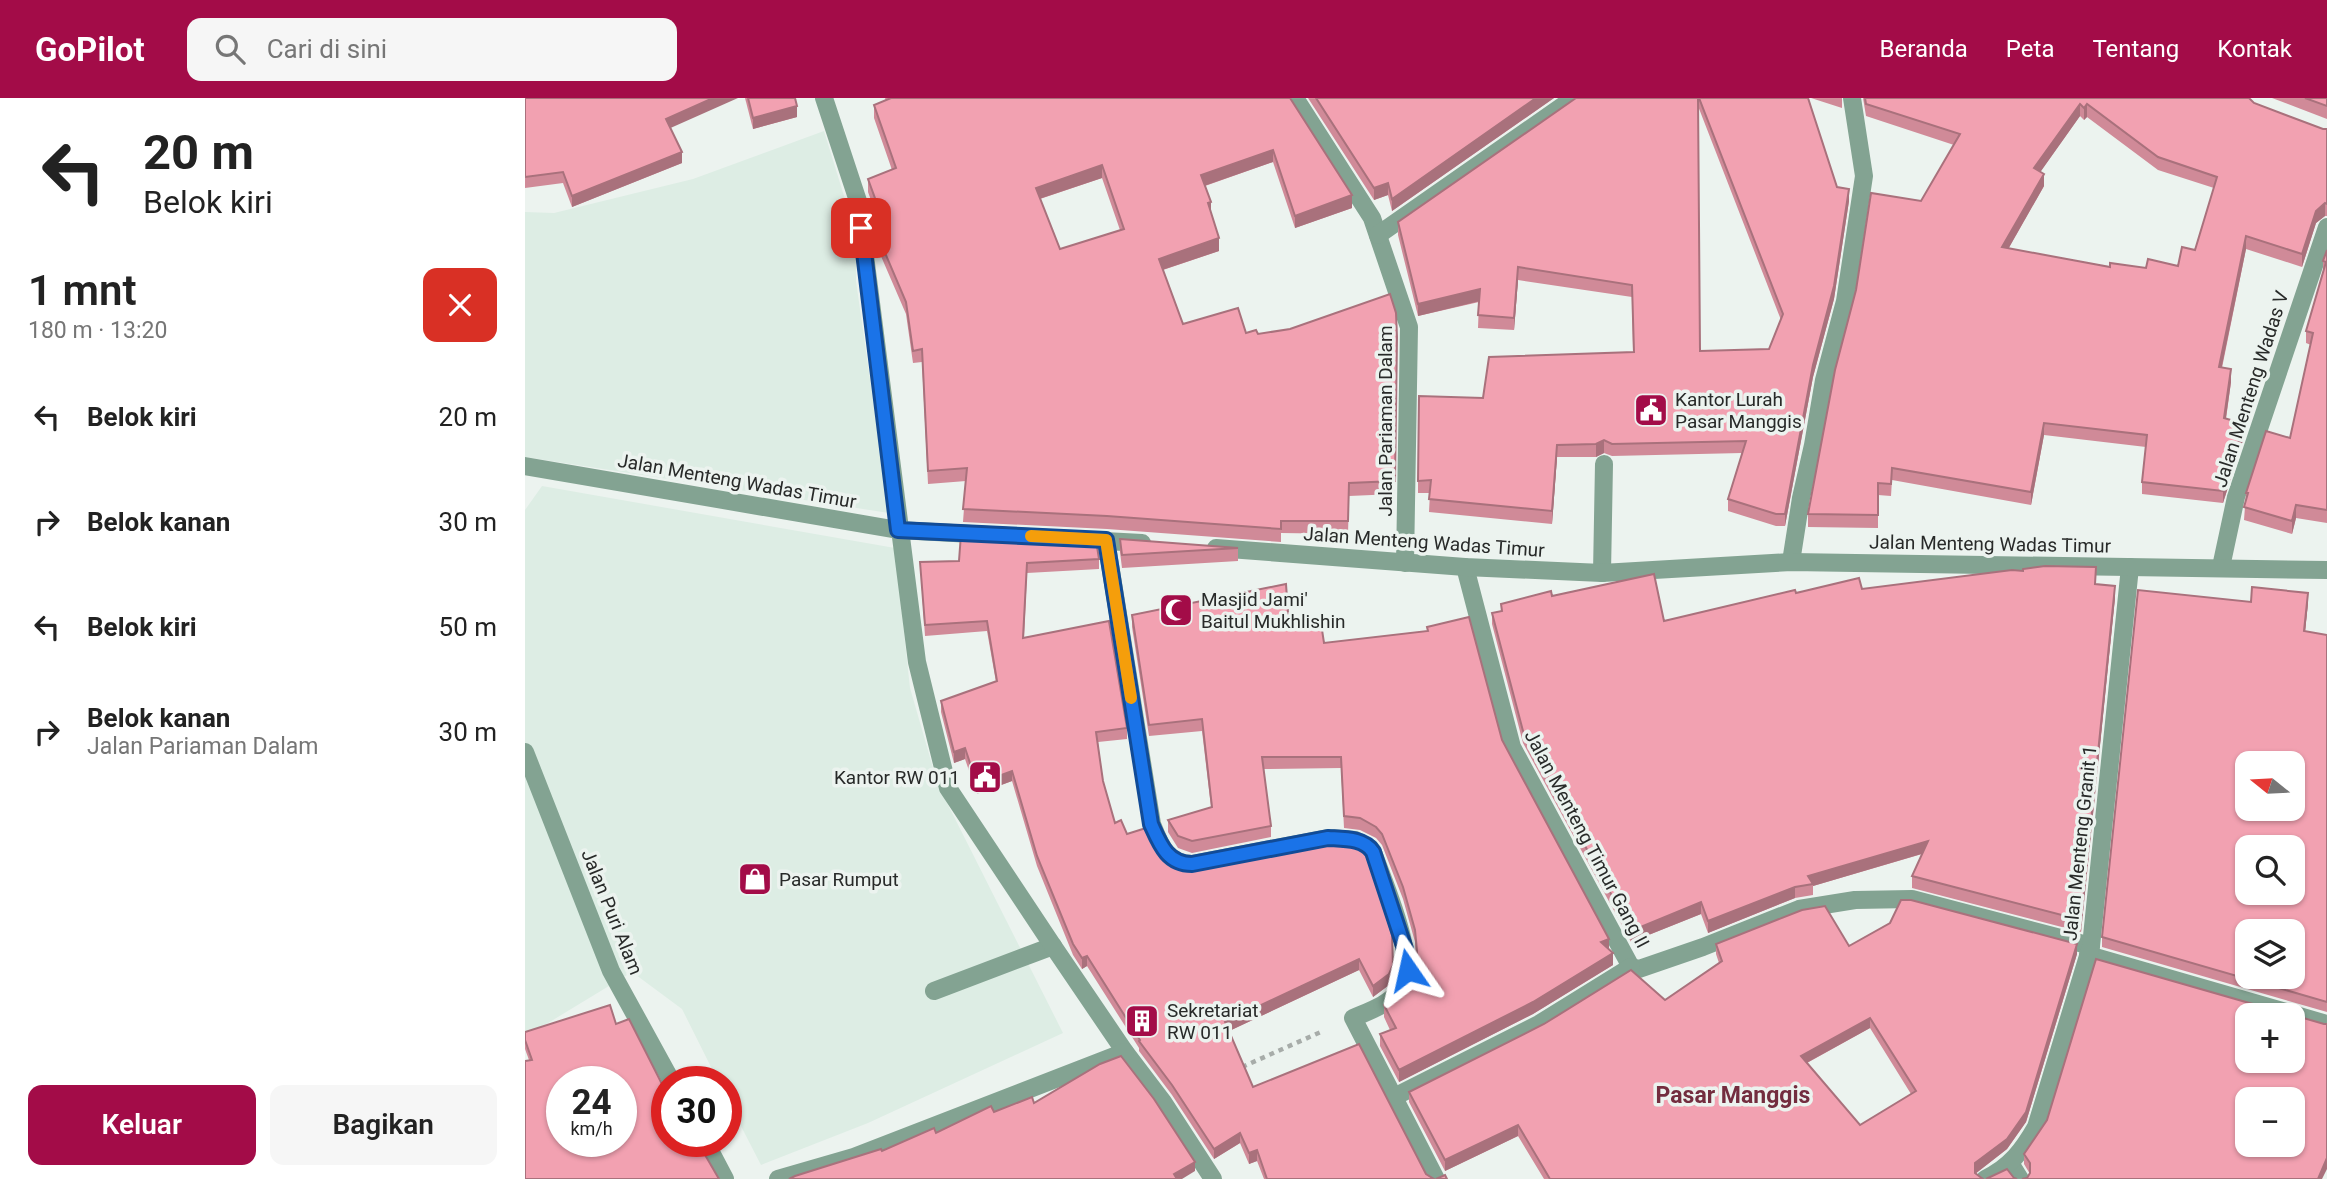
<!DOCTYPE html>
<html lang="id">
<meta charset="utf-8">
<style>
:root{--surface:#fff;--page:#f6f6f6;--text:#222;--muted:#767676;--accent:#a30c48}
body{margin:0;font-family:Roboto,sans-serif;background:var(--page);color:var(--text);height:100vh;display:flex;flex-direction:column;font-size:26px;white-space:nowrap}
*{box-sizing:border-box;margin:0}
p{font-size:23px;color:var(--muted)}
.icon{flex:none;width:38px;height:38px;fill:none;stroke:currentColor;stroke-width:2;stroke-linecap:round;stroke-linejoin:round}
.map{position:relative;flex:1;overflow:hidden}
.panel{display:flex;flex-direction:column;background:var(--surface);width:525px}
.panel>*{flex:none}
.top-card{background:#fff;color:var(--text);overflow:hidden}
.needle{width:46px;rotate:288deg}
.tools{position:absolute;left:1710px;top:653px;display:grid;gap:14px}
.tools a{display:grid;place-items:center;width:70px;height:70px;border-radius:14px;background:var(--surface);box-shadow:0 2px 5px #0004;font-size:35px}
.speed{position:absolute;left:21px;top:968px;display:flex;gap:14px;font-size:35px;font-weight:700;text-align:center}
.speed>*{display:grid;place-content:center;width:91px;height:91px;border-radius:50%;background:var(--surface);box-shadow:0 2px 5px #0004;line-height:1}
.speed small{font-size:18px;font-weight:400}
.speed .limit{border:10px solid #d22;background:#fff;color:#111}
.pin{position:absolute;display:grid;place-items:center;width:60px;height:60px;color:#fff;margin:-30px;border-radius:14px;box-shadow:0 4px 10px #0006}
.me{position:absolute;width:77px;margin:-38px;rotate:349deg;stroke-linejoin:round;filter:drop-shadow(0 0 5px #0008)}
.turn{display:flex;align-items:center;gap:24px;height:147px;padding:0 28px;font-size:32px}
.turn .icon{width:91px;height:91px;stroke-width:2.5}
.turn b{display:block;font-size:49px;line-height:60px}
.round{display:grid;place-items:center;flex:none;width:74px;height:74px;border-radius:14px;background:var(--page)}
.summary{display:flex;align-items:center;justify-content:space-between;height:119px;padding:0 28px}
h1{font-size:42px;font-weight:600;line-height:52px}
.cta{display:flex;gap:14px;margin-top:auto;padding:14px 28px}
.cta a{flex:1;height:80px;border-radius:14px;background:var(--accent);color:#fff;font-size:28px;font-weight:600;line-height:80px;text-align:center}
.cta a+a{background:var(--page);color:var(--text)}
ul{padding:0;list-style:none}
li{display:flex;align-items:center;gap:21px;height:105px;padding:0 28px}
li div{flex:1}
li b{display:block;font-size:26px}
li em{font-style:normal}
header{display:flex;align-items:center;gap:42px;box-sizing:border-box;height:98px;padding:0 35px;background:var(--accent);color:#fff}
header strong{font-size:33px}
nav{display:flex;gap:38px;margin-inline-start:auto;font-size:24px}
.search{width:490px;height:63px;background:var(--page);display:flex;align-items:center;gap:18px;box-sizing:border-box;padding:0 24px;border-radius:14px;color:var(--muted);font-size:26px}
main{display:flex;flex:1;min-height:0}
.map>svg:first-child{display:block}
.built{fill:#ddede4}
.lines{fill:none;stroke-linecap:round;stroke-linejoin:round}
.path{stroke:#a7aca9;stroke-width:4.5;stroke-dasharray:5 5;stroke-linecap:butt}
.service{stroke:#83a392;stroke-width:18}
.minor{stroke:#83a392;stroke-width:18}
.tertiary{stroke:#83a392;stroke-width:18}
.wall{fill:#d08a98;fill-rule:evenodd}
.shaded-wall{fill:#a9717c}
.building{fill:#f2a1b1;stroke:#a9717c;stroke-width:2;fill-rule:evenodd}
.route-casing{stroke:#114b97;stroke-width:18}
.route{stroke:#1a73e8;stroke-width:12}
.slow{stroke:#f59e0b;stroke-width:12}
.labels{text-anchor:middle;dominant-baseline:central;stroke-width:7;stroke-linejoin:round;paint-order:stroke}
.street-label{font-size:19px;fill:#282a29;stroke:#ecf3ef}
.poi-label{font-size:19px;fill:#282a29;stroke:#ecf3ef;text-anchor:start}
.quarter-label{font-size:23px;font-weight:bold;fill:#732d3f;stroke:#ecf3ef}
</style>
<header>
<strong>GoPilot</strong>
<div class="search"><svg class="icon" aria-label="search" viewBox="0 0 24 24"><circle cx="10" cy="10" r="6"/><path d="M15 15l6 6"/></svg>Cari di sini</div>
<nav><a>Beranda</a><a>Peta</a><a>Tentang</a><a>Kontak</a></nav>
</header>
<main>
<section class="panel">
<div class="top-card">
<div class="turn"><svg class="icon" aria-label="left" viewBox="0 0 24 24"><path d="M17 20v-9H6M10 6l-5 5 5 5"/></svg><div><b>20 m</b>Belok kiri</div></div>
</div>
<div class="summary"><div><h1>1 mnt</h1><p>180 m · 13:20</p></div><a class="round" style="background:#d93025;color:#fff"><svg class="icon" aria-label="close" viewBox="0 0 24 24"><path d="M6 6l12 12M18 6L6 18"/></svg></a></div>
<ul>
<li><svg class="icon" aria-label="left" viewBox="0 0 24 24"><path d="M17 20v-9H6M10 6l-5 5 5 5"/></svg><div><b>Belok kiri</b></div><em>20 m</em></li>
<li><svg class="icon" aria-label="right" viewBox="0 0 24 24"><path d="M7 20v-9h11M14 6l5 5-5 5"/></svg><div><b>Belok kanan</b></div><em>30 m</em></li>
<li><svg class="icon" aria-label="left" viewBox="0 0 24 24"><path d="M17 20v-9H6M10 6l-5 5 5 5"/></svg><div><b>Belok kiri</b></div><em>50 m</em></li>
<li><svg class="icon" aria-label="right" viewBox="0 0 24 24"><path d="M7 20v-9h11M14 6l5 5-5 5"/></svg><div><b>Belok kanan</b><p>Jalan Pariaman Dalam</p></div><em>30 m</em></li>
</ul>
<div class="cta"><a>Keluar</a><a>Bagikan</a></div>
</section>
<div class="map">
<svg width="1802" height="1081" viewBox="0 0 1802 1081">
<rect width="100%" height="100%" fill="#ecf3ef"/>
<g class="built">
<path d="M299,33L331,137V183L364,415L0,359V114L29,115L168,81Z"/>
<path d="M17,388L370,450L385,590L413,687L538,935L343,1025L236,1067L201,999V984L193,983L157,911L107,874L0,939V412Z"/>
</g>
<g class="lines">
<path class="path" d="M717,969L798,933"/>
<g class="service">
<path d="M1077,475L1079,366"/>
<path d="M409,893L528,848"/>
</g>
<g class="minor">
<path d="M299,0L333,103L392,564L423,690L528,848L600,954L638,1004L688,1081"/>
<path d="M770,0L847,120L884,229L880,465"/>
<path d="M853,137L1049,0"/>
<path d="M581,442L627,726C635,746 642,766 667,766L803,740L830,742L845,750L848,754C859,786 896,866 874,893C863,907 844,913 828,920L911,1081"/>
<path d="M1266,464L1276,400L1288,347L1299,282L1320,203L1339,78L1327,0"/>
<path d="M940,469L987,649L1106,869"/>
<path d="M1696,469L1711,399L1802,129"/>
<path d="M0,654L86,873L147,984"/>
<path d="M1563,857L1802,926"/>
<path d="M1106,869L1114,871L1178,849L1274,811L1330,802L1387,801L1566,848"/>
<path d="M869,999L1014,926L1106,869"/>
<path d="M180,1043L200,1081"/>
<path d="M1485,1065L1495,1081"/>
<path d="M253,1081L329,1059L600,954"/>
<path d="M1460,1081C1485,1069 1498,1052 1511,1029L1566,848L1605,469"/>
</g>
<g class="tertiary">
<path d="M0,368L373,432L617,445"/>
<path d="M691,450L940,469L1077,475L1266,464L1802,472"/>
</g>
</g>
<g class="wall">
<path d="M0,0L146,30L157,65L47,109L38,85L0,90Z"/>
<path d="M220,0H270L272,19L228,31Z"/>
<path d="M360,0H765L827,110L770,130L748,64L680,88L694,153L638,172L658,226L733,236L871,215L870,396L824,398L823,436L756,435V444L582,431L438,424L441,383L403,386L397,264L388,265L381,216L349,142V126L354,124L343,94V81L367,72L349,20V7L361,3ZM577,80L595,132L535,151L515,101Z"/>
<path d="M783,0H1029L867,113L863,97L849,102Z"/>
<path d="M1051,0H1283L1312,89L1324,103L1309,201L1288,279L1260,428H1251L1203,413V401L1217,355L1087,358L1079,355L1071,359H1032L1027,426L904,414L905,395H893V383L958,300L1108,254L1107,199L993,182L989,232L953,230L954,204L893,218L873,137V124ZM1173,8L1256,222L1244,251L1175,253Z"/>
<path d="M1286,0H1317V10Z"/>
<path d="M1338,0H1725L1724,1L1729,5L1798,31H1802V118H1800L1791,125L1777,169L1721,151L1697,270L1706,284L1701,321L1719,339L1698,405L1617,396V384L1621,349L1519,337L1506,407L1367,382L1366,398L1353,397V430L1283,429V416L1396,103L1429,47L1341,18ZM1555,18L1559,22L1562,19L1633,72L1689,90L1670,152L1653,168L1621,170L1585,169L1483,151L1519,88L1515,74Z"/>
<path d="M1747,0H1802V21Z"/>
<path d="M1802,152V425L1771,420L1767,436L1719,422L1721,395L1765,340L1786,247L1781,245V233L1798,174V163Z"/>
<path d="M595,441L713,450V463L597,470L595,454Z"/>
<path d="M574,461V471L502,475L499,540L602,630V641L573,644L578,683L590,725L602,736L631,749L639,757L868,878L864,887L848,899L834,872L704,933L728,989L901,1076L909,1081H739L732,1063L724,1066L715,1045L689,1061L647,997L614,953V950L562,868L557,871L548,857L512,768L487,683L452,696L440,661L429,665L416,614V603L471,584L462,533L400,538L395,464Z"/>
<path d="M1571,486L1590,500L1556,834L1387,790V778L1397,756L1288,788V797L1270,800L1183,835L1176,816L1106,844L998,645L967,526V515L976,513V506L1027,498L1139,523L1271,495L1337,491Z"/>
<path d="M1726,504L1783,505L1780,534L1802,537V914L1577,849V839Z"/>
<path d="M607,517L764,529L799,545L902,533V529L977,642L1084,851L1088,867L1008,916L874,984L855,948V936L865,932L859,919V907L878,894L890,873L891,860L890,844L878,801L857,747L851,740L835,732L819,730L816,670L738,671L746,728V739L667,755L653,750L643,734V722L686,709L677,633L624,638L607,529Z"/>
<path d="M1191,846L1324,848L1552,856L1501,1024L1482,1051L1450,1076L1458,1081H1019L993,1038L920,1073L884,1004V994L1140,902L1194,865L1191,856ZM1345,930L1386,996L1335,1027L1282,965Z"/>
<path d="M91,926L142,1043L4,962L0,951V934Z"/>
<path d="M1499,1056L1797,1081L1502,1080L1505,1076L1499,1066Z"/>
</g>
<g class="shaded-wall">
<path d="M188,0H213L141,32V21Z"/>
<path d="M1011,0H1029L867,113V101Z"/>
<path d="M1555,6V18L1509,83V70Z"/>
<path d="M1562,6V19L1559,22V10Z"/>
<path d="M272,8V19L228,31V20Z"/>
<path d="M748,52V64L676,89V77Z"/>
<path d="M157,54V65L47,109V98Z"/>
<path d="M577,67V80L511,102V90Z"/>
<path d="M1519,76V88L1477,162V149Z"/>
<path d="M863,85V97L849,102V90Z"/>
<path d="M1324,91V103L1309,201L1288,279L1260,428V416L1288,267Z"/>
<path d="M827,97V110L770,130V118Z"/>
<path d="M686,104V116L683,105Z"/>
<path d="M1800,105V118L1791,125L1777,169V156L1791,113Z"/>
<path d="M1721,138V151L1694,282V269Z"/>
<path d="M694,140V153L634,173V161Z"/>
<path d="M993,169V182L989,232V220Z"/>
<path d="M955,191V203L893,218V206Z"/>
<path d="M1706,271V284L1699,333V320Z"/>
<path d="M1519,325V337L1506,407V394Z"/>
<path d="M1719,326V339L1698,405V393Z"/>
<path d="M1079,342V355L1071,359V346Z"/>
<path d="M1032,347V359L1027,426V413Z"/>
<path d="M1771,407V420L1767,436V423Z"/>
<path d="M1590,488V500L1556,834V822Z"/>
<path d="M1783,495V505L1779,544V533Z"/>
<path d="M440,650V661L429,665V654Z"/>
<path d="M487,673V683L452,696V686Z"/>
<path d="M1403,743V754L1288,788V786L1283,778Z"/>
<path d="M1270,789V800L1183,835V823Z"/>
<path d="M1176,804V816L1106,844V833Z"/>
<path d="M1084,841V853L1076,844Z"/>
<path d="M1552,846V856L1501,1024L1482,1051L1450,1076V1065Z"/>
<path d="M1088,855V867L1008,916L874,984V972Z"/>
<path d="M562,858V868L557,871V860Z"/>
<path d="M834,861V872L700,935V924Z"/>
<path d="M868,867V878L864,887L848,899V888Z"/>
<path d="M1345,920V930L1276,968V958Z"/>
<path d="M993,1027V1038L920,1073V1062Z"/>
<path d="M715,1035V1045L689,1061V1051Z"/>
<path d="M732,1052V1063L724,1066V1055Z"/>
<path d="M1802,1060V1071L1797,1081H1793Z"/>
<path d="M670,1064V1073L657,1081H649V1076Z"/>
</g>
<g class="building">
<path d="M0,0H188L141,21L157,54L47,98L38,74L0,79Z"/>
<path d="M223,0H270L272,8L228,20Z"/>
<path d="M366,0H765L827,97L770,118L748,52L676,77L686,104L683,105L694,140L634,161L658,226L713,210L721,235L731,232L733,236L765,231L865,196L871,215L872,239L870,383L824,385L823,423H756V431L582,418L438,411L442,370L403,373L397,251L388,253L381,204L349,129V126L358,122L343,81L371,70L349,7ZM577,67L599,131L535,151L511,90Z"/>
<path d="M791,0H1011L867,101L863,85L849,90Z"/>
<path d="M1051,0H1173L1175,253L1244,251L1258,216L1174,0H1283L1312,89L1324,91L1309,188L1288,267L1260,416H1251L1203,401L1221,343L1087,346L1079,342L1071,346L1032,347L1027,413L904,401L906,382L893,383L894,298L958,300L964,259L1109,254L1107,187L993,169L989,220L953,217L955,191L893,206L873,124Z"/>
<path d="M1340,0H1724L1729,5L1798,31H1802V106L1800,105L1791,113L1777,156L1721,138L1694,269L1706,271L1699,320L1719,326L1698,393L1617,384L1622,337L1519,325L1506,394L1367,370L1366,386L1353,385V417L1283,416L1310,272L1331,192L1346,95L1396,103L1435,36L1341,6ZM1555,6L1559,10L1562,6L1633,59L1692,79L1670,152L1657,149L1653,168L1623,161L1621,170L1585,165V169L1477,149L1519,76L1509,70Z"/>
<path d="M1780,0H1802V8Z"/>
<path d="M1802,152V412L1771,407L1767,423L1719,409L1723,395H1721L1741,333L1765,340L1788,235L1781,233L1801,164L1798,163Z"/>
<path d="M436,436L571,442L574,461L502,465L498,540L584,523L602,630L571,634L578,683L590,725L596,722L602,736L621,730L631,749L639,757L655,765L666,767L804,741L827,743L838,749L856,798L867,837L868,867L864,876L848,888L834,861L700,924L728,989L834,946L901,1076L909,1081H742L732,1052L724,1055L715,1035L689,1051L647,987L614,943L615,942L562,858L557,860L548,846L512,758L487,673L452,686L440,650L429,654L416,603L472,583L462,523L400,527L395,464L434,463Z"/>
<path d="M595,441L713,450L597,457Z"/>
<path d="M1520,468L1571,469L1570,486L1590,488L1556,822L1387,778L1403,743L1283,778L1288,786L1270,789L1183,823L1176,804L1106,833L998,633L967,515L977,513L976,506L1026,493L1027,498L1129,476L1139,523L1270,492L1271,495L1334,480L1337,491L1487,472L1498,473V471Z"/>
<path d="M761,486L764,529L796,525L799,545L903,533L902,529L944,519L977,642L1084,841L1076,844L1088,855L1008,904L874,972L855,936L871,930L859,907L878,894L890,873L892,853L890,832L878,789L857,736L851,729L835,720L819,718L816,659H737L746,728L667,743L653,738L643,722L687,709L677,621L624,627L607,517Z"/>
<path d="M1727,489L1783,495L1779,533L1802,537V904L1577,839L1613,492L1726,504ZM1722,665H1768V710H1722ZM1722,749H1768V794H1722ZM1722,833H1768V878H1722Z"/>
<path d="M1376,802H1386L1552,846L1501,1014L1482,1041L1450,1065V1075L1458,1081H1025L993,1027L920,1062L884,994L1019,926L1106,872L1140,902L1197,863L1191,846L1277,812L1300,808L1324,848L1365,825ZM1345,920L1391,993L1335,1027L1276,958Z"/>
<path d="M1571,861L1766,917H1722V962H1768V917L1799,926H1802V1060L1793,1081H1497L1502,1080L1505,1075V1065L1499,1056L1522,1022ZM1722,1001H1768V1046H1722Z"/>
<path d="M85,907L91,926L104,921L142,996V1043H172L194,1081H0V963L7,962L0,942V934ZM37,984H96V1043H37Z"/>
<path d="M596,958L629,1001L670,1064L649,1076L652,1081H264L270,1078L356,1051L357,1053L409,1030L411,1035L466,1008L469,1014L507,999L509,1005L575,966Z"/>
<path d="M1482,1071L1489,1080L1492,1081H1461Z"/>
<path d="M920,1077L922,1081H911Z"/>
</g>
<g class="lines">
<g class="route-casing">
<path id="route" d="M336,130L373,432L581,442L626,726C635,746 642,766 667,766L803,740C819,741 839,740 848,754L880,851L883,872"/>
</g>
<use href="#route" class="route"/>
<path class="slow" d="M506,438L581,442L606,600"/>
</g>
<defs>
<g id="civic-square" transform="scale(1.75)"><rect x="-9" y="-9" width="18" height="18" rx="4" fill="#a30c48" stroke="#ecf3ef"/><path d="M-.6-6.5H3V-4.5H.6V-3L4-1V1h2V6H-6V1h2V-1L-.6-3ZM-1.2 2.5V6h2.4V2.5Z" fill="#fff"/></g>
<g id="mosque-square" transform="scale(1.75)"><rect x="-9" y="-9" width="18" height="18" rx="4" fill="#a30c48" stroke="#ecf3ef"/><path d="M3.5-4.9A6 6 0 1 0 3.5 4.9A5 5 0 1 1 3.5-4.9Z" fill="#fff"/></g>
<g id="shop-square" transform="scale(1.75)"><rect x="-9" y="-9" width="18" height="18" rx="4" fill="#a30c48" stroke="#ecf3ef"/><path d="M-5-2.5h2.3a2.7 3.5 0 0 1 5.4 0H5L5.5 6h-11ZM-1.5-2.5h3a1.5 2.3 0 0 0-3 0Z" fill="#fff"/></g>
<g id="building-square" transform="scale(1.75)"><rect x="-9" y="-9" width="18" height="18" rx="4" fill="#a30c48" stroke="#ecf3ef"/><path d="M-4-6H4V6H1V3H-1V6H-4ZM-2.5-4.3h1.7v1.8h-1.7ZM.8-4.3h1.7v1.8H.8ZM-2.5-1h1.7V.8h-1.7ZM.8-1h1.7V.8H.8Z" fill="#fff"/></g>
</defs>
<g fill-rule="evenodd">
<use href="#civic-square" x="1126" y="312"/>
<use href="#mosque-square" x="651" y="512"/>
<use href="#civic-square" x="460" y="679"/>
<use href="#shop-square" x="230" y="781"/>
<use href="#building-square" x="617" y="923"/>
</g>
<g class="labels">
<g class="street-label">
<text transform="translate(1726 291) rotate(-72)">Jalan Menteng Wadas V</text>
<text transform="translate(860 323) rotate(-90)">Jalan Pariaman Dalam</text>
<text transform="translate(212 383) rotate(10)">Jalan Menteng Wadas Timur</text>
<text transform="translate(899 444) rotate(4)">Jalan Menteng Wadas Timur</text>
<text transform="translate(1465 446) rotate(1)">Jalan Menteng Wadas Timur</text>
<text transform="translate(1062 741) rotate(62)">Jalan Menteng Timur Gang II</text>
<text transform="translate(1555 745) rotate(-84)">Jalan Menteng Granit 1</text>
<text transform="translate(87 814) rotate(68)">Jalan Puri Alam</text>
</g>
<g class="poi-label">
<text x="1150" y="301">Kantor Lurah<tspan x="1150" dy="22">Pasar Manggis</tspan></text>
<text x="676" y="501">Masjid Jami'<tspan x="676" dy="22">Baitul Mukhlishin</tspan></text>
<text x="435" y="679" text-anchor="end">Kantor RW 011</text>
<text x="254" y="781">Pasar Rumput</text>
<text x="642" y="912">Sekretariat<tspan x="642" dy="22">RW 011</tspan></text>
</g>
<g class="quarter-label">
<text x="1208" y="997">Pasar Manggis</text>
</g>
</g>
</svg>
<div class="tools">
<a><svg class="needle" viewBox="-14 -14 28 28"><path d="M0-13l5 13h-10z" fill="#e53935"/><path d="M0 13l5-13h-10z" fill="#767676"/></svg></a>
<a><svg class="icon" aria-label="search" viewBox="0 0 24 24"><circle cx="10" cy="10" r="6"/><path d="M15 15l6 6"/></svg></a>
<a><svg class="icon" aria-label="layers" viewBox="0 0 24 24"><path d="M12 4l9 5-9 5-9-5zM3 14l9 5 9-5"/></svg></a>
<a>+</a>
<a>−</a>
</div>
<div class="speed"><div>24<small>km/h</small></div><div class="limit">30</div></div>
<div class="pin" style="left:336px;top:130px;background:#d93025"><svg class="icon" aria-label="arrive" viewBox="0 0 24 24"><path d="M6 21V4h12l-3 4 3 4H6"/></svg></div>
<svg class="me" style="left:883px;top:872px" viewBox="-20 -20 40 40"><path d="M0-17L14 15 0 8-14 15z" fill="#1a73e8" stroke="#fff" stroke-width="4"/></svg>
</div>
</main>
